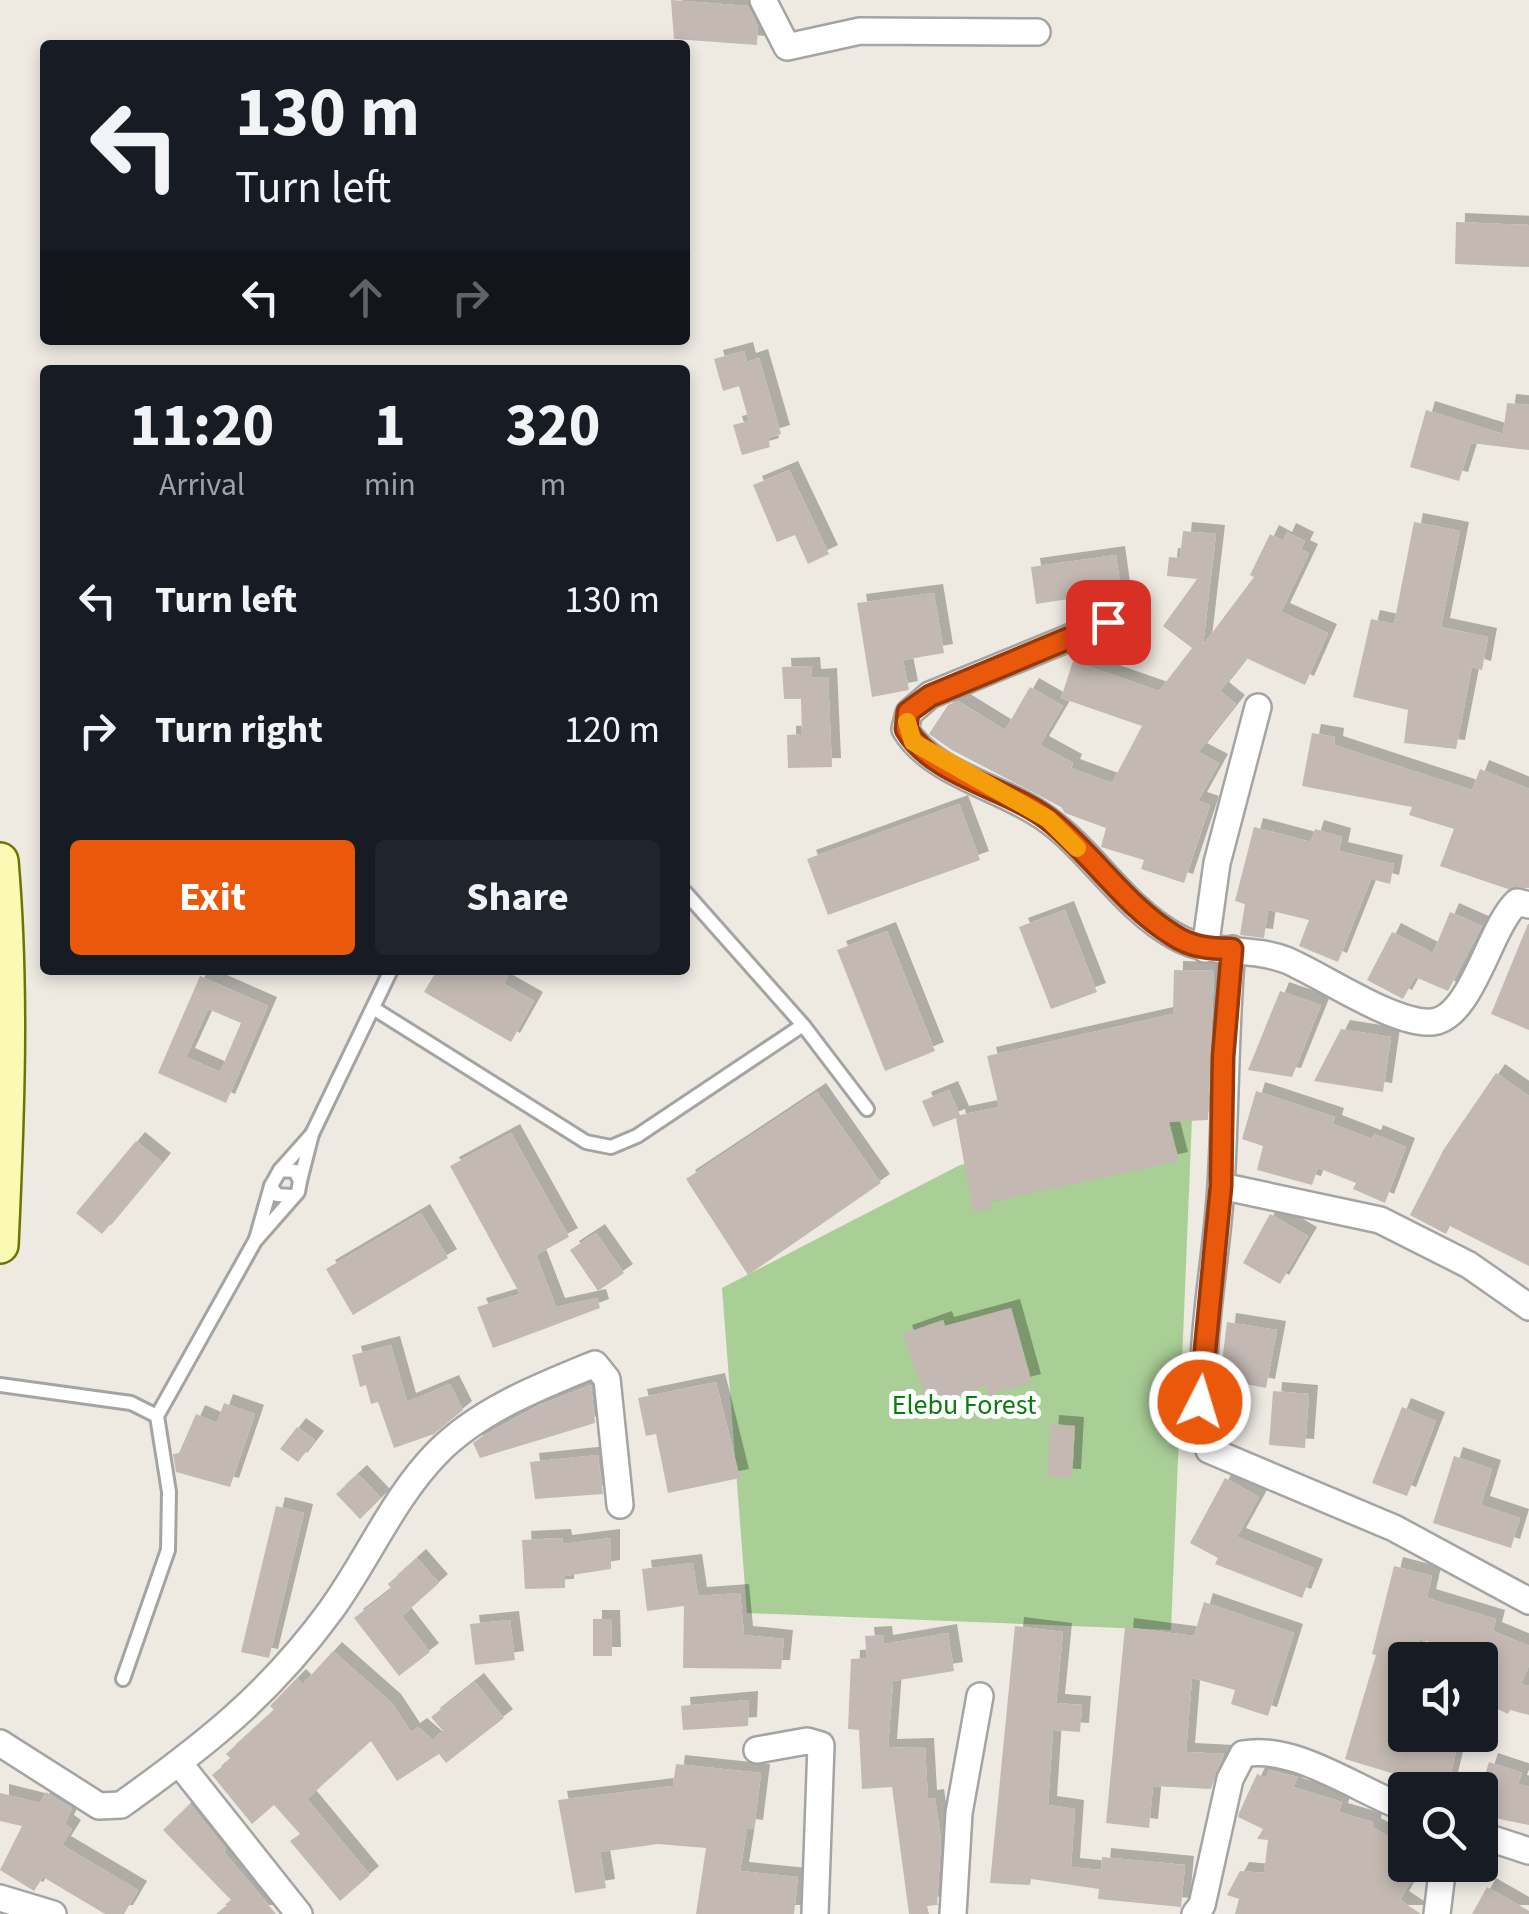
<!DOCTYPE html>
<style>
:root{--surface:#171b24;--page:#20242c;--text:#f1f3f6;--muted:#9ea1a6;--accent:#ea580c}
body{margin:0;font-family:"Source Sans 3",sans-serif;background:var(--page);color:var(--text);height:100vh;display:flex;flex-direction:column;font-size:38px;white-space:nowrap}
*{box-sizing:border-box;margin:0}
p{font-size:32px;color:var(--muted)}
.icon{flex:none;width:55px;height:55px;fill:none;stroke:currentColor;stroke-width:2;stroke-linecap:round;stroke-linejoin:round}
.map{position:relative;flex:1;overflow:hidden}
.sheet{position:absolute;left:40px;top:365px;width:650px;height:610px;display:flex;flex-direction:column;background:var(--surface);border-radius:10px;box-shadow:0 5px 15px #0003}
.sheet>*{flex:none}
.hud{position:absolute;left:40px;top:40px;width:650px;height:305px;border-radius:10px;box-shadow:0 5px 15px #0003;background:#171b24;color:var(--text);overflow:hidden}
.tools{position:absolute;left:1388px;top:1642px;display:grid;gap:20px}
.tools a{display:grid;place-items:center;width:110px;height:110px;border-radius:10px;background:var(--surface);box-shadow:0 5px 15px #0003;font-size:50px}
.pin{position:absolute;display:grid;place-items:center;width:85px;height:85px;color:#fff;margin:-42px;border-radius:20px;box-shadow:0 5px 15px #0006}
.me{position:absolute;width:110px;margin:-55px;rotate:5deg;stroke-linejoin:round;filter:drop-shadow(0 0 8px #0008)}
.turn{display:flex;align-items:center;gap:35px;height:210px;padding:0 30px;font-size:45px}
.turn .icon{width:130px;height:130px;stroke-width:2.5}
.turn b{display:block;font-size:70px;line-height:85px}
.lanes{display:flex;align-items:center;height:95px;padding:0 30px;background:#0003;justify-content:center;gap:50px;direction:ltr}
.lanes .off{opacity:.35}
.eta{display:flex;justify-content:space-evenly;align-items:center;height:170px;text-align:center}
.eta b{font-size:60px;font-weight:700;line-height:70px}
.cta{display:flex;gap:20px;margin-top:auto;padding:20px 30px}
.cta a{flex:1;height:115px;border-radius:10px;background:var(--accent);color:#fff;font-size:40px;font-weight:700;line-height:115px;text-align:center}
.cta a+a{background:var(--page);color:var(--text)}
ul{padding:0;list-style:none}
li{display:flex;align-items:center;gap:30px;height:130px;padding:0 30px}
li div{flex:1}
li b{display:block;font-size:38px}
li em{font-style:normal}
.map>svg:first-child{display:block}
.forest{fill:#a9ce96}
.building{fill:#c3b9b2;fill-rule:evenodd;filter:url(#shadow)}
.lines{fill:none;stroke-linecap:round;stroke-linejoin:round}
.lane-casing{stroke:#a4a4a4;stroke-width:18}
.street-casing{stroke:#a4a4a4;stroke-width:30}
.secondary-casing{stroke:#6d7403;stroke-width:40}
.lane{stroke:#fff;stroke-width:12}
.street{stroke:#fff;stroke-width:25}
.secondary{stroke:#fafab5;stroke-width:35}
.route-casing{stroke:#983908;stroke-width:25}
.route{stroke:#ea580c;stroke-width:18}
.slow{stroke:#f59e0b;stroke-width:18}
.labels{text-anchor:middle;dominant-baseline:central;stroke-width:10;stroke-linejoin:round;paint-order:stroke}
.park-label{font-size:28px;fill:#0a7c0e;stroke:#fff}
</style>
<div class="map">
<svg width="1529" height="1914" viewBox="0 0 1529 1914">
<defs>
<filter id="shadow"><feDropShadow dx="9" dy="-9" stdDeviation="0" flood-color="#0004"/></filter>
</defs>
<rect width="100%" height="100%" fill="#eeeae2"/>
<path class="forest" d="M1192,1118L1171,1630L747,1613L722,1288L960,1165Z"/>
<g class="building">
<path d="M671,0L748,6L758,26L757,45L674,39Z"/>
<path d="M1456,222L1529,225V267L1455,264Z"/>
<path d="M744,351L747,362L759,358L781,434L768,438L770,447L742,455L733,425L749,421L739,386L723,391L714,359Z"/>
<path d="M1507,403L1529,405V450L1471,443L1459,481L1410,467L1426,410L1503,434Z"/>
<path d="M789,470L829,554L808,564L795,535L777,542L753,485Z"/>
<path d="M1414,522L1460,531L1441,627L1488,637L1482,670L1472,667L1456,749L1404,743L1408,710L1353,697L1371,619L1394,624Z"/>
<path d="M1183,531L1216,534L1203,645L1254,577L1250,575L1270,534L1283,541L1287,532L1305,541L1301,549L1309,553L1281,612L1328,633L1305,685L1246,658L1220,691L1236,704L1198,752L1219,763L1198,801L1210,805L1184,883L1141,869L1144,860L1101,847L1106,828L1065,813L1061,807L952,750L929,734L948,705L958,701L1005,730L1030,687L1063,706L1040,745L1073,763L1071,768L1112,783L1142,726L1061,698L1073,661L1159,691L1192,648L1163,626L1197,579L1167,576L1169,557L1180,558Z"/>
<path d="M1116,555L1121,591L1036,604L1031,567Z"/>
<path d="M934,593L944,653L903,660L909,690L872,697L857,603Z"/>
<path d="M811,666L812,678L828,677L832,767L788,768L787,735L802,734L801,699H784L782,667Z"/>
<path d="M1312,733L1335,737L1334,745L1472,790L1480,769L1529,789V888L1508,889L1440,866L1454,829L1409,815L1412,807L1302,786Z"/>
<path d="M959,804L980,860L828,915L807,859Z"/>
<path d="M1254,827L1311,842L1315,829L1342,837L1339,851L1394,864L1390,884L1371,879L1338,962L1299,946L1309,920L1268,910L1264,938L1240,935L1245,904L1235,901Z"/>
<path d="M1065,910L1097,992L1051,1009L1019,927Z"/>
<path d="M1450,912L1482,926L1448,991L1415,977L1403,999L1367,980L1392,932L1433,953Z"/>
<path d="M1528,924H1529V1030L1491,1014Z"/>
<path d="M887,931L935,1051L885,1071L837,950Z"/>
<path d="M437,970H511L504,984L534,1001L511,1042L424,992Z"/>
<path d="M1174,970L1214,971L1208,1120L1169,1122L1179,1161L991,1202L992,1209L973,1212L956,1118L933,1127L922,1101L949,1090L960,1115L999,1107L987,1056L1173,1014Z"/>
<path d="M200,976L268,1006L226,1103L158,1073ZM208,1009L241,1023L220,1072L186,1057Z"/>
<path d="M1280,991L1321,1005L1292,1077L1248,1070Z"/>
<path d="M1341,1029L1391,1037L1383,1092L1314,1081Z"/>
<path d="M1496,1073L1529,1096V1266L1450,1226L1446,1234L1410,1215L1444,1149Z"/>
<path d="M1256,1091L1335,1117L1333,1124L1372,1139L1374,1134L1406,1147L1385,1203L1353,1189L1356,1183L1318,1168L1312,1185L1257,1170L1263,1146L1242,1139Z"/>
<path d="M817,1092L881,1183L748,1275L686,1179Z"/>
<path d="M511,1133L569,1237L536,1255L556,1307L597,1298L600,1308L493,1348L477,1307L520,1294L450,1166Z"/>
<path d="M136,1141L162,1162L102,1234L76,1213Z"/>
<path d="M421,1213L448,1258L353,1315L326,1269Z"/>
<path d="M1270,1214L1308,1236L1280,1284L1243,1263Z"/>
<path d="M596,1233L624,1273L598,1291L570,1250Z"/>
<path d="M1011,1308L1032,1383L988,1395L986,1386L928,1406L903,1334L943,1320L945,1326Z"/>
<path d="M1227,1322L1277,1330L1266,1388L1220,1379Z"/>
<path d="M391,1345L407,1402L450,1384L463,1410L434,1434L394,1448L378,1402L371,1404L366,1385L360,1387L352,1355Z"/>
<path d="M716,1382L740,1478L668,1493L656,1434L646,1436L638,1398Z"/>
<path d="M591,1385L595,1423L480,1458L473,1443L481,1437L539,1405Z"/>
<path d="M1273,1391L1309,1394L1305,1448L1269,1445Z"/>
<path d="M224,1403L255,1414L230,1487L176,1472L173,1454L179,1453L196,1414L217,1423Z"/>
<path d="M1402,1407L1436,1421L1407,1496L1372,1483Z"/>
<path d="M1050,1424L1075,1426L1072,1478L1047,1477Z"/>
<path d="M297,1427L315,1440L298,1462L280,1449Z"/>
<path d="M598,1455L603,1494L535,1499L530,1462Z"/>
<path d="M1454,1456L1492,1469L1481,1505L1520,1518L1511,1548L1433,1523Z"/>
<path d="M358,1474L381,1498L360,1519L336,1494Z"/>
<path d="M1225,1478L1259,1497L1237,1537L1314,1568L1302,1598L1215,1564L1218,1558L1190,1543Z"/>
<path d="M276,1506L304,1513L269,1658L241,1652Z"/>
<path d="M562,1538L563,1544L611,1538V1569L565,1576V1588L525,1589L522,1540Z"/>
<path d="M417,1558L439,1583L402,1616L430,1652L399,1676L354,1618L392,1589L388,1584Z"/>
<path d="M693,1563L698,1596L740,1593L744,1635L784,1639L781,1669L683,1668L684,1606L647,1611L642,1569Z"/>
<path d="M1394,1566L1432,1576L1427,1598L1496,1619L1493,1631L1529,1646V1665L1521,1684L1529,1686V1715L1510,1710L1508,1714L1480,1701L1495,1662L1419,1639L1414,1660H1405V1698L1394,1735H1460L1447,1790L1345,1759L1376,1655L1372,1654Z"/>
<path d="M1204,1602L1294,1633L1268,1716L1231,1704L1235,1690L1192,1678L1186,1752L1224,1754L1211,1789L1153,1786L1149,1828L1106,1823L1125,1627L1194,1636Z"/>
<path d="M593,1619H611L612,1656H593Z"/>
<path d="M510,1620L515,1660L475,1665L470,1624Z"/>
<path d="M1015,1626L1063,1632L1056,1703L1082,1705L1080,1732L1053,1730L1048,1805L1075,1809L1071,1867L1101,1870L1102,1857L1185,1865L1181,1907L1098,1899L1099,1889L1031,1879L1030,1885L990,1883Z"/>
<path d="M948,1633L954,1671L893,1681L888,1748L925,1747L928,1799L935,1798L941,1841L937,1905L927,1906L929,1914H909L892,1787L862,1789L859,1730L848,1729L851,1659L867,1658L865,1636L883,1635L884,1644Z"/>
<path d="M333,1651L392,1703L411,1732L418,1727L433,1740L443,1731L431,1717L475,1682L504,1718L446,1763L439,1754L397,1781L371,1741L307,1799L370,1875L340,1901L290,1841L300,1834L274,1805L252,1824L212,1775L231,1759L226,1754L274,1710L270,1706L297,1678L303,1684Z"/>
<path d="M749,1700L748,1726L683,1730L681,1706Z"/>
<path d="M1489,1762L1522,1773L1518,1784L1529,1787V1825L1480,1815V1790Z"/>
<path d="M676,1764L761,1773L754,1829L747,1828L740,1871L798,1877L794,1914H696L706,1848L658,1844L600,1852L606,1888L575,1893L558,1800L673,1786Z"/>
<path d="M1269,1770L1298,1777L1293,1787L1342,1802L1339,1812L1373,1822L1372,1827L1405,1846V1865H1420L1400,1900L1421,1914H1235L1239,1899L1227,1895L1240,1871L1264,1873L1268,1840L1257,1839L1263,1829L1238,1817L1239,1813L1257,1774L1266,1778Z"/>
<path d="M46,1792L72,1808L65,1824L72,1829L62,1845L138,1890L124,1914H105L43,1877L34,1891L0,1870L22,1826L0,1821V1793L40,1803Z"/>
<path d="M190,1804L226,1849L224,1852L276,1914H216L232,1901L163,1830Z"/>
<path d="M1487,1887L1529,1911V1914H1472Z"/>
</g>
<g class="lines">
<g class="lane-casing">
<g id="lane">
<path d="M685,892L803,1025L867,1109"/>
<path d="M373,1008L586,1142L611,1147L637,1136L803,1025"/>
<path d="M280,1170L312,1134L391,970"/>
<path d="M300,1181L312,1134"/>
<path d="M256,1239L271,1186"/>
<path d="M0,1385L131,1403L157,1416"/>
<path d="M123,1679L168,1550L169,1492L157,1416L255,1241L298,1192L300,1181L295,1171L280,1170L271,1186L277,1195L292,1196"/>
</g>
</g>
<g class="street-casing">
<g id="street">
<path d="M763,0L787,47L860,31L1037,32"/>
<path d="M1108,622L930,695L909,713L905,729C931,774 1004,788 1045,818C1092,851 1124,908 1175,936C1209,956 1249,946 1286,960C1324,976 1394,1025 1432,1022C1472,1018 1489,928 1517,902L1529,905"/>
<path d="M1205,949L1217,863L1258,707"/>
<path d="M1232,949C1225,1028 1226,1106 1221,1185C1216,1274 1193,1362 1209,1450L1394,1528L1529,1601"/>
<path d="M1221,1186L1380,1220L1469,1265L1529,1307"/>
<path d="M0,1743L99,1806L121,1805C205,1745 269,1695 331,1610C368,1559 393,1498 437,1453C479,1410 541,1386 595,1364L607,1379L620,1505"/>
<path d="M757,1750L807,1741L821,1745L815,1914"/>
<path d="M179,1763L299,1914"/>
<path d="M1480,1835L1529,1851"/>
<path d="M0,1898L53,1914"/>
<path d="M953,1914L959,1813L980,1696"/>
<path d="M1195,1914L1202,1905L1230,1779L1243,1754C1295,1744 1357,1790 1405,1808"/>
<path d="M1437,1914L1443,1865"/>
</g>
</g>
<g class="secondary-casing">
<path id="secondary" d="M0,861C11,989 6,1117 0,1245"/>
</g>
<use href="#lane" class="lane"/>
<use href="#street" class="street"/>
<use href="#secondary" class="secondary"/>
</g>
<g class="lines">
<g class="route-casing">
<path id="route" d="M1108,622L930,696L908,712L906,729C933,776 1006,787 1048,819C1092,853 1124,905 1173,935C1191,947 1210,949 1232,949L1223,1057L1221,1186L1200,1402"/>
</g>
<use href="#route" class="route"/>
<path class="slow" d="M907,722L913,742L1048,819L1077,848"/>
</g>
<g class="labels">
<g class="park-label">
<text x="964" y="1405">Elebu Forest</text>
</g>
</g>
</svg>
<div class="tools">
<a><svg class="icon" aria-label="sound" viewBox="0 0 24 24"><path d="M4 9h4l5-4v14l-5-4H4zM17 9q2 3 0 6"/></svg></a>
<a><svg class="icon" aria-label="search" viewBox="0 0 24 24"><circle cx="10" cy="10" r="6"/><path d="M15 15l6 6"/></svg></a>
</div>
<div class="pin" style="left:1108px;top:622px;background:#d93025"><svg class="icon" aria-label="arrive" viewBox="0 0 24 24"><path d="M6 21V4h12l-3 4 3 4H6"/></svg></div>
<svg class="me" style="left:1200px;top:1402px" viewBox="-20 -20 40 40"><circle r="17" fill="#ea580c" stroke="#fff" stroke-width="3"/><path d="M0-11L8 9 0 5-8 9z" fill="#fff"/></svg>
<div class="hud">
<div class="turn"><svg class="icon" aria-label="left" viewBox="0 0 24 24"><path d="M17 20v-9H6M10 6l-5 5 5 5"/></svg><div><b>130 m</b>Turn left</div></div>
<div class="lanes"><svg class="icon" aria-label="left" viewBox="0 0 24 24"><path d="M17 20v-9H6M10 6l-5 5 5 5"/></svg><svg class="icon off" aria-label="ahead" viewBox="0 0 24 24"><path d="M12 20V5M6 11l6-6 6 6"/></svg><svg class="icon off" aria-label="right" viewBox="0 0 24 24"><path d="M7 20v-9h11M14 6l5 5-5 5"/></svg></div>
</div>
<section class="sheet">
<div class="eta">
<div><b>11:20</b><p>Arrival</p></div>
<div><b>1</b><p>min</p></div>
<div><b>320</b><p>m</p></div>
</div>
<ul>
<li><svg class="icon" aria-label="left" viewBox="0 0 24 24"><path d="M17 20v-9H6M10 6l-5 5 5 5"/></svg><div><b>Turn left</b></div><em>130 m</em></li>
<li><svg class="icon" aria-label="right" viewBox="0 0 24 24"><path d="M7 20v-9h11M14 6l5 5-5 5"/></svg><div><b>Turn right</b></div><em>120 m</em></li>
</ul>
<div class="cta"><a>Exit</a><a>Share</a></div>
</section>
</div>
